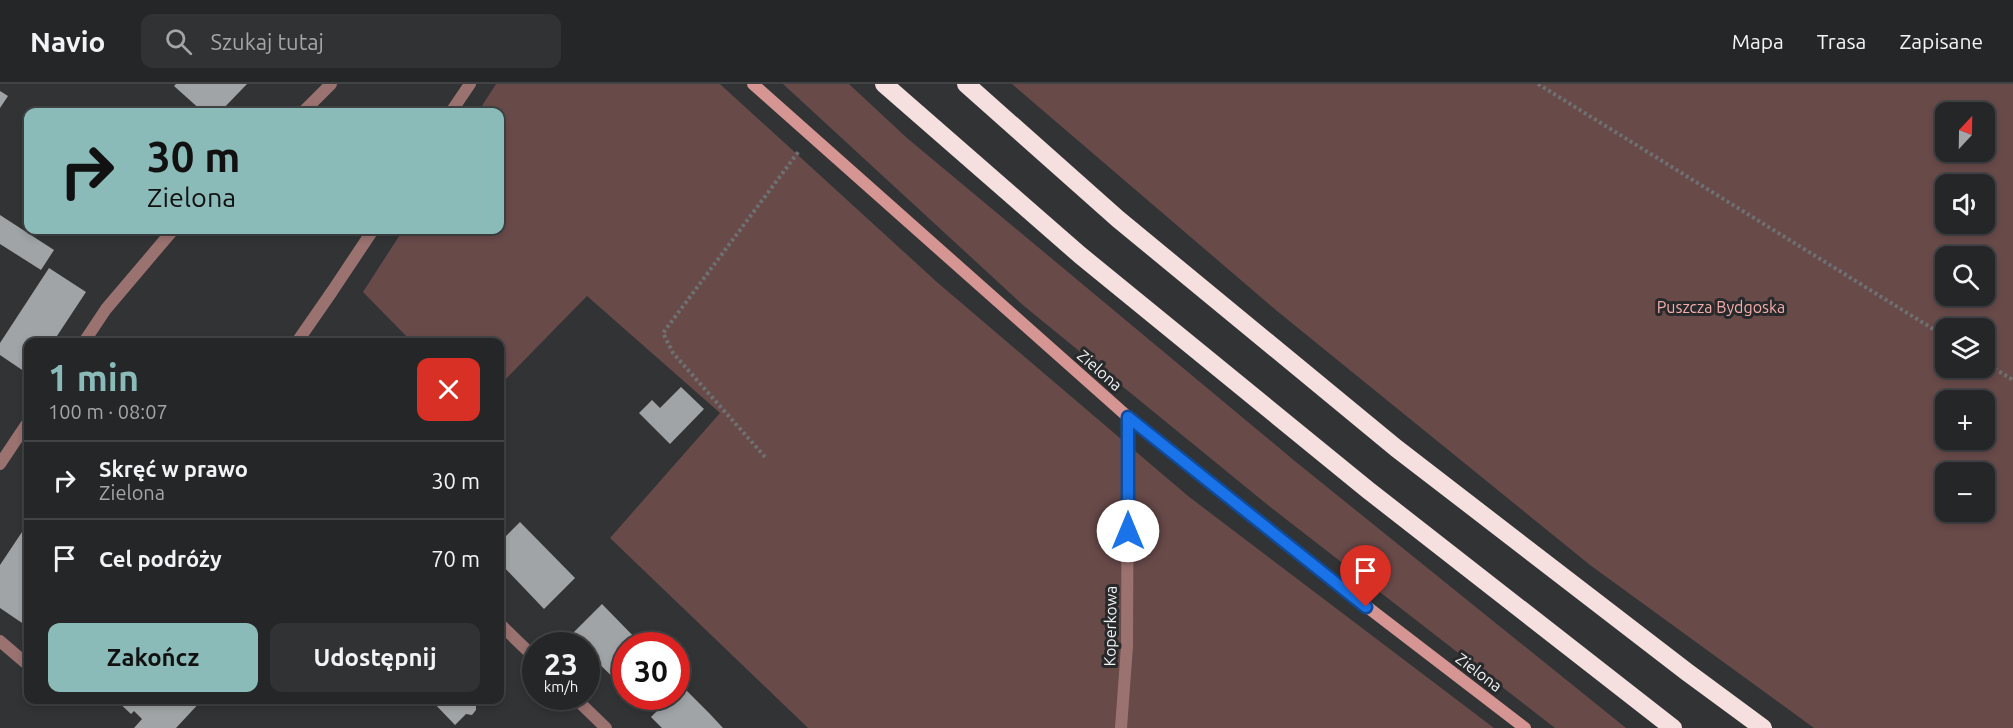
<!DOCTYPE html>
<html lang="pl">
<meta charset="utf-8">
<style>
:root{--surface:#252628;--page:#313234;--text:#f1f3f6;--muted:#a3a5a8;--line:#424345;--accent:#8bbbb9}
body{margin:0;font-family:Ubuntu,sans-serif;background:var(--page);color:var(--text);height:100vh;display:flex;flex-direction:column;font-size:22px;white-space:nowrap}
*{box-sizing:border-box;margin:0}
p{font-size:20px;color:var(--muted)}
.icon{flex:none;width:33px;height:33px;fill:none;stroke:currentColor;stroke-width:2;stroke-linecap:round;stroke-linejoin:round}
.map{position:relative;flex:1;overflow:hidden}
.panel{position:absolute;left:24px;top:254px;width:480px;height:366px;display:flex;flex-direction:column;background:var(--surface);border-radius:12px;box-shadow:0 3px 9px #0003,0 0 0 2px var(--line)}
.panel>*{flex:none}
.guide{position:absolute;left:24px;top:24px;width:480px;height:126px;border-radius:12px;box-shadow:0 3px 9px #0003,0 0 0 2px var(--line);background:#8bbbb9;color:#111;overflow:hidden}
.needle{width:39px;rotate:22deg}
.buttons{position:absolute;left:1935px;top:18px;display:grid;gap:12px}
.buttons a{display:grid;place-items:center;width:60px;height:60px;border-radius:12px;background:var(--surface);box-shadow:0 3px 9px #0003,0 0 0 2px var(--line);font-size:30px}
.speed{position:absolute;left:522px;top:548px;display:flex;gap:12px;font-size:30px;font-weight:700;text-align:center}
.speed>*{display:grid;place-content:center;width:78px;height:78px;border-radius:50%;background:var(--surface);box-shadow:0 3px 9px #0003,0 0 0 2px var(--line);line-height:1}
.speed small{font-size:15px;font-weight:400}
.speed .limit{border:9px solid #d22;background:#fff;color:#111}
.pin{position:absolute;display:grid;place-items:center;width:51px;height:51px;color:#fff;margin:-62px -26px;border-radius:50% 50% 50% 0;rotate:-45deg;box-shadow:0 0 6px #0007}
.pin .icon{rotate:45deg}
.me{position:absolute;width:66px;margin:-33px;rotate:0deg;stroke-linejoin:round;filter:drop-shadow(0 0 4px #0008)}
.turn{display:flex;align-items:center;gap:21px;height:126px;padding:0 24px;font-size:27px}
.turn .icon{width:78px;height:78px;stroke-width:2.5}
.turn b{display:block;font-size:42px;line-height:51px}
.round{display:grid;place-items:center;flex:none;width:63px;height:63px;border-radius:12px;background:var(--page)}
.overview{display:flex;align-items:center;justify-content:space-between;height:102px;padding:0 24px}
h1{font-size:36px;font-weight:700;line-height:45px;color:var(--accent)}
.primary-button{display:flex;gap:12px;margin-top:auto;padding:12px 24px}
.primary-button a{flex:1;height:69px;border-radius:12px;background:var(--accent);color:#111;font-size:24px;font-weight:700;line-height:69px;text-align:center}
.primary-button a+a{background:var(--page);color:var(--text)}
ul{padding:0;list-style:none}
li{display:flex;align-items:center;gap:18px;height:78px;padding:0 24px;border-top:2px solid var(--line)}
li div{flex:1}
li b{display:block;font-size:22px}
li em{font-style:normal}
header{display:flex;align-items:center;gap:36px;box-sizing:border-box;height:84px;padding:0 30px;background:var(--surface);border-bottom:2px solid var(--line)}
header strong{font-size:28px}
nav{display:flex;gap:33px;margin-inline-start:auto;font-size:21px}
.search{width:420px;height:54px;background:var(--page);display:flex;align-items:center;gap:15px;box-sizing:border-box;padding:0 21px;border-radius:12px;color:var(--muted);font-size:22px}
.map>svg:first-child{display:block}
.green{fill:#684a49;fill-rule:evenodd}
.building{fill:#a1a4a6}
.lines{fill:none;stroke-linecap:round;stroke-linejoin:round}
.path{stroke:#6e7071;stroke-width:4;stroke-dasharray:3 3;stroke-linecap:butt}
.lane{stroke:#9a7270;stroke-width:12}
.street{stroke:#9a7270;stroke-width:12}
.secondary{stroke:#d59592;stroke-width:12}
.highway{stroke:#f5e0df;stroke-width:18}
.route-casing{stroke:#114b97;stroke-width:15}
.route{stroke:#1a73e8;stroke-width:10}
.labels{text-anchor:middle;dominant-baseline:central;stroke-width:6;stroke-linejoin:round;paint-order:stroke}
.park-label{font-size:16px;fill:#f4adaa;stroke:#27292b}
.street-label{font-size:16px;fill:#f2f4f5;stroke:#27292b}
</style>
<header>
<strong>Navio</strong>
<div class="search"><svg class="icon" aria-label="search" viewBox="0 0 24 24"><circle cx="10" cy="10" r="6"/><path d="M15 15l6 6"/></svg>Szukaj tutaj</div>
<nav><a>Mapa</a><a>Trasa</a><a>Zapisane</a></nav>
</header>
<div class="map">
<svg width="2013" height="644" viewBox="0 0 2013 644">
<rect width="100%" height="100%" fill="#313335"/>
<g class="green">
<path d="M496,0H720L938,199L1188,412L1494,644H808L610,454L720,329L587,212L500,301V258H412L363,208L403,146H500V28H478Z"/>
<path d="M783,0H849L907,54L1296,378L1626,644H1555L1269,422L1024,222Z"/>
<path d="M1012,0H2013V644H1814L1590,481L1277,227ZM1984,28V68H1946V28ZM1946,100H1984V140H1946ZM1946,172H1984V212H1946ZM1984,244V284H1946V244ZM1946,316H1984V356H1946ZM1946,388H1984V428H1946Z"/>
</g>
<g class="building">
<path d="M176,0H247L220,28H203L174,2Z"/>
<path d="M0,7L8,12L0,24Z"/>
<path d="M0,131L54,166L41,186L0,160Z"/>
<path d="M49,184L86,208L53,258H28V290L0,271V259Z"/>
<path d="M681,303L704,325L670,360L639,329L652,316L660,324Z"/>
<path d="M520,438L575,494L544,525L500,479V458Z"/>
<path d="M28,439V543L0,524V481Z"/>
<path d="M602,520L642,561H626V606L586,567V561H580L571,551Z"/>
<path d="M682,602L710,630L723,644H662L651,633L672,612H676V607Z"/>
<path d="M115,615H203L176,644H134L142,635L134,627L131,630Z"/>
<path d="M430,615H481L476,620V626L472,631L466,630L455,641Z"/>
</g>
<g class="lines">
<g class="path">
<path d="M1538,0L1946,253"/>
<path d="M1984,278L2013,296"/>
<path d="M765,373L673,269L663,249L799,67"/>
</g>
<g class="lane">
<path d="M303,28L331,0"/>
<path d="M84,258L106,225L173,146"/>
<path d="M297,258L331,209"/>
<path d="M0,380L28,338"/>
<path d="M0,557L28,581"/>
</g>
<g class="street">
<path d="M451,28L470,0"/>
<path d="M331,209L373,146"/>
<path d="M500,540L536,575"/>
<path d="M573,612L606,644"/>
<path d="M1121,644L1127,562L1128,333"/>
</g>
<path class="secondary" d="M753,0L1128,333L1349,509L1525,644"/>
<g class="highway">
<path d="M884,0L1080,171L1368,406L1673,644"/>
<path d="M966,0L1118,135L1396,364L1687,588L1763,644"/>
</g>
</g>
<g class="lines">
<g class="route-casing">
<path id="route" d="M1128,447V333L1366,523"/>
</g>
<use href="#route" class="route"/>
</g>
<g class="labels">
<g class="park-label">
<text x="1721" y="223">Puszcza Bydgoska</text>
</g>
<g class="street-label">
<text transform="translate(1100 286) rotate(41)">Zielona</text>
<text transform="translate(1110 542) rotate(-89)">Koperkowa</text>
<text transform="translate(1479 588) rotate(37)">Zielona</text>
</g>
</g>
</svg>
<div class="buttons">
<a><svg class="needle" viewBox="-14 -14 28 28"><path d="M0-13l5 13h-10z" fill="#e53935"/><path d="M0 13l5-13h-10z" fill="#a3a5a8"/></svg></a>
<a><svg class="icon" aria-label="sound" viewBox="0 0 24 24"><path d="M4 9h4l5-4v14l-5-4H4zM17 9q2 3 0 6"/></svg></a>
<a><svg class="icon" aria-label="search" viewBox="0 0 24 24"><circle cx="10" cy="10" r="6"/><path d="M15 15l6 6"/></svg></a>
<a><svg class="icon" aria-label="layers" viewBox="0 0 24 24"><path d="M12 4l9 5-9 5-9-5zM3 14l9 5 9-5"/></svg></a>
<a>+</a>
<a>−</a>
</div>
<div class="speed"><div>23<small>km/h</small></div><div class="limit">30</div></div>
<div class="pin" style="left:1366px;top:523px;background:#d93025"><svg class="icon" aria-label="arrive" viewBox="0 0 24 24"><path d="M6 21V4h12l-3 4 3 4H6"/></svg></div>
<svg class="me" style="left:1128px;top:447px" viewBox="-20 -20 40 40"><circle r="19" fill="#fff"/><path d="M0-13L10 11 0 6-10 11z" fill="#1a73e8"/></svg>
<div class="guide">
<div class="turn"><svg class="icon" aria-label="right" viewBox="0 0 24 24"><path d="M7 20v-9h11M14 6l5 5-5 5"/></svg><div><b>30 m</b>Zielona</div></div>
</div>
<section class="panel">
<div class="overview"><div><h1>1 min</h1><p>100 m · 08:07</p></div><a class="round" style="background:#d93025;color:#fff"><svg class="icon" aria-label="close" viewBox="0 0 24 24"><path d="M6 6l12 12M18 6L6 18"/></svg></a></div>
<ul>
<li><svg class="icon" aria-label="right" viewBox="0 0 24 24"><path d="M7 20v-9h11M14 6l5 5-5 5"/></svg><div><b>Skręć w prawo</b><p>Zielona</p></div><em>30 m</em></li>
<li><svg class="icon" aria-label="arrive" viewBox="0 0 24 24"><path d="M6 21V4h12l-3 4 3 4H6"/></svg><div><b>Cel podróży</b></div><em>70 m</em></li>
</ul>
<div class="primary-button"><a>Zakończ</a><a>Udostępnij</a></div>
</section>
</div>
